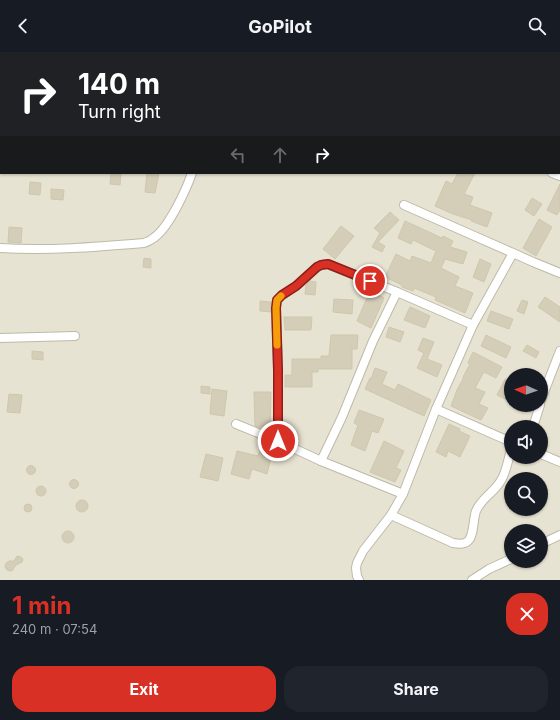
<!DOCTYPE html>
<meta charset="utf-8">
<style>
:root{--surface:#171b24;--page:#20242c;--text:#f1f3f6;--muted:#9ea1a6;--accent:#d93025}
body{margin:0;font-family:Inter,sans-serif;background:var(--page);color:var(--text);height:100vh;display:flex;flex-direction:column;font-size:15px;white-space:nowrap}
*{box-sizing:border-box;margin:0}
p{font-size:13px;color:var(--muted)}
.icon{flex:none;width:22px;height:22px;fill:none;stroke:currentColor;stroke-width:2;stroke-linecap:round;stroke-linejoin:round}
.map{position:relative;height:528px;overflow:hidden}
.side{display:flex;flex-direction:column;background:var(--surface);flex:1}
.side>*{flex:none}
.guide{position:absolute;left:0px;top:0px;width:560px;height:122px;box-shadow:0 1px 3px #0004;background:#202124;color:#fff;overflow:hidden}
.needle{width:26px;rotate:272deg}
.buttons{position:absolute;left:504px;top:316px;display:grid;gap:8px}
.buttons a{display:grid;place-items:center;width:44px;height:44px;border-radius:50%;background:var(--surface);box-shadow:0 1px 3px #0004;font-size:20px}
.pin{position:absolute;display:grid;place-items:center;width:34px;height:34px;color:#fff;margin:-17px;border:2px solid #fff;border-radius:50%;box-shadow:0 1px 4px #0007}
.me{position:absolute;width:44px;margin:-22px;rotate:0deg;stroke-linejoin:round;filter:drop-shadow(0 0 3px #0008)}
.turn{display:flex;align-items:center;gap:14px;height:84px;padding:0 12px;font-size:18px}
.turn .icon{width:52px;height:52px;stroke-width:2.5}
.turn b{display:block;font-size:28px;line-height:34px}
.lanes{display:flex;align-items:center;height:38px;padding:0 12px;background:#0003;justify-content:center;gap:20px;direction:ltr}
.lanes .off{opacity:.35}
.round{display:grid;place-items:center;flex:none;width:42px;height:42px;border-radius:16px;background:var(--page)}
.overview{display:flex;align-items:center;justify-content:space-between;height:68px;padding:0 12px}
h1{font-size:24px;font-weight:700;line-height:30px;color:var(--accent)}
.action{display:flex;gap:8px;margin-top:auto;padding:8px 12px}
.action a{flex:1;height:46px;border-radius:16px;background:var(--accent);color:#fff;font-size:16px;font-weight:700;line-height:46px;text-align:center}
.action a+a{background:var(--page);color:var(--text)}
header{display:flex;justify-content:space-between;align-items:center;height:52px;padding:0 12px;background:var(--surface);font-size:18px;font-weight:700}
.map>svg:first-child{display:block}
.residential{fill:#e7e3d2;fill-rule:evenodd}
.building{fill:#d4ceb9;stroke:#cfc7ac}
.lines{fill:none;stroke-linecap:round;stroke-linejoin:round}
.minor-casing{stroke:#bebaa7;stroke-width:10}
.minor{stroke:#fff;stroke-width:8}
.route-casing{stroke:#8d1f18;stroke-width:10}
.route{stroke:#d93025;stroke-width:7}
.slow{stroke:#f59e0b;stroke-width:7}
</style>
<header><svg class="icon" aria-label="back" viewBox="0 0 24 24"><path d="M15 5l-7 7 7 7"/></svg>GoPilot<svg class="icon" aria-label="search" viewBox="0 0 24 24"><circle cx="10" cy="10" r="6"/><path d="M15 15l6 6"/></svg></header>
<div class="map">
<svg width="560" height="528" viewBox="0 0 560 528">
<rect width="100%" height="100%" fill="#f2f0e4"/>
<path class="residential" d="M0,0H560V528H0ZM1,1H559V121H1ZM511,323H541V353H511ZM511,375H541V405H511ZM511,427H541V457H511ZM511,479H541V509H511Z"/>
<g class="building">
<path d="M111,121H121L120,133L110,132Z"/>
<path d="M147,121H159L155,141L145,140Z"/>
<path d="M458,121H475L464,142L473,145L470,153L492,161L487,175L471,169L472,168L453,162L435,154L446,129L452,132Z"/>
<path d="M30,130L41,131L40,143L29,142Z"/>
<path d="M560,132V158L557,163L547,158Z"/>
<path d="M51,137L64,138L63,148L51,147Z"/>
<path d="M532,146L542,152L534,164L525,158Z"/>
<path d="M390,160L399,168L378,190L385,194L382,200L372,195L380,181L374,176Z"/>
<path d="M539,167L552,175L536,204L523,196Z"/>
<path d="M405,169L442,186L443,184L453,189L450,195L467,200L463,212L445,207L441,216L459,225L455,234L473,241L465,261L435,248L436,245L414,236L413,239L402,235V233L385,225L396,202L410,209L412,204L431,211L436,199L413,188L411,192L398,186Z"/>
<path d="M341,174L354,184L335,207L323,197Z"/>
<path d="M9,175L22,176L21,191L8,190Z"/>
<path d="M144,206L151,207V216L143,215Z"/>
<path d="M480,207L491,212L484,230L473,225Z"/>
<path d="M310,229L316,230L315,243L305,242L306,233Z"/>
<path d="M370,239L384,246L371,276L357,269Z"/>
<path d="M545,245L560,255V270L538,255Z"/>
<path d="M334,247L353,248L352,262L333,260Z"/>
<path d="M522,248L528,250L524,262L517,259Z"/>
<path d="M260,249L271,250V260L260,259Z"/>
<path d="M410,255L430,264L425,276L404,268Z"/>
<path d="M491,259L513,267L509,277L487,269Z"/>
<path d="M284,265H312L311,278H285Z"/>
<path d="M389,275L404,280L400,290L386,285Z"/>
<path d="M331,283H358L357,297H352V317H318V320H312V335H285V323H292V307H321V304H329Z"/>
<path d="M486,283L511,295L506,306L481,294Z"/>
<path d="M423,286L434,290L427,307L442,313L437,325L417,316L424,301L418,298Z"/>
<path d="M527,293L539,300L536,306L523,299Z"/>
<path d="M32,299L43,300V308L32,307Z"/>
<path d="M473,300L502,315L496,326L484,320L475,336L485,340L479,352L488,356L481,368L451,354L457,338L464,325H463L470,312L468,311Z"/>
<path d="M375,316L387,320L382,332L395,338L398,332L431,348L424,364L365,337L370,326L371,327Z"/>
<path d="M505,327L511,330V350L497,343Z"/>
<path d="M201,334L210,335V342L201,341Z"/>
<path d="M212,337L227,339L224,364L210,362Z"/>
<path d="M254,340H271L270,374L259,375L255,374Z"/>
<path d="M9,342L22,343L20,361L7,360Z"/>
<path d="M359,358L384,367L378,381L372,379L365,399L351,393L358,373L354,371Z"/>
<path d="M449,372L460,377L459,379L470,384L460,405L448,399L446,405L436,400Z"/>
<path d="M384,389L404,399L396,416L401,418L395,430L370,420Z"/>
<path d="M237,399L258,404L260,399L272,402L267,422L252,417L249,427L231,422Z"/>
<path d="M206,402L223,406L218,429L200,425Z"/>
<circle cx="31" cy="418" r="4.5"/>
<circle cx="74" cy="432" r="4.5"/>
<circle cx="41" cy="439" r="5"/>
<circle cx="82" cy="454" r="6"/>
<circle cx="28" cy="456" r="4"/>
<circle cx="68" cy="485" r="6"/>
<path d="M17,504L21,505L23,507L22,510L16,513L12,519H11L7,518L5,515L6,511L9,509H14Z"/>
</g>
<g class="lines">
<g class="minor-casing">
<g id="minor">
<path d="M58,0L64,1"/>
<path d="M158,1V0"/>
<path d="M244,1V0"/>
<path d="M492,1V0"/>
<path d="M552,121L560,124"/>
<path d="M404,153L513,201L533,210L560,221"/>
<path d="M0,196C48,199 96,195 144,191C146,190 150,189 152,187C168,178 186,138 192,121"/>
<path d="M0,286L75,284"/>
<path d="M541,348L560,299"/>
<path d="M436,357L511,390"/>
<path d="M236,372L278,389L321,409L403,442"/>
<path d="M533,375L540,353"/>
<path d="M278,389V318L276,256L277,248L282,243L296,234L317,215L321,213L328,212L397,240L473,273"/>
<path d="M541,402L560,410"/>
<path d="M321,409L342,365L373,289L397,240"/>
<path d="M391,463L453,491C458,492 464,493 468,489C474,484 473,467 476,459C481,447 493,441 500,430C506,422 508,408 511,398"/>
<path d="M541,492L560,483"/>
<path d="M359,528L357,524L356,516L357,511L363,499L391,463L403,442L436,357L473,273L513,201"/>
<path d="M472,528L489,517L511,507"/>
</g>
</g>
<use href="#minor" class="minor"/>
</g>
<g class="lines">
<g class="route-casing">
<path id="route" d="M278,389V318L276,256L277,248L282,243L296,234L317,215L321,213L328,212L370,229"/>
</g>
<use href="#route" class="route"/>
<path class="slow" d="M277,293L276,256L277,248L281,244"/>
</g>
</svg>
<div class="buttons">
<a><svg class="needle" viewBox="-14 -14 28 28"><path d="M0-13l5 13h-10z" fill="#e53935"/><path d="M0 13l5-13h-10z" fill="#9ea1a6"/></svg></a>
<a><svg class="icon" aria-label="sound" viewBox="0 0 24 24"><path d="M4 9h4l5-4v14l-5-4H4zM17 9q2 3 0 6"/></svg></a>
<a><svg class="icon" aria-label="search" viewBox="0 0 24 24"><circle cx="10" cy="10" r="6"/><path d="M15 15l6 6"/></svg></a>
<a><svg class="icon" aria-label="layers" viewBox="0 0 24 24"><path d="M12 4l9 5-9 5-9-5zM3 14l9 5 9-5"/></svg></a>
</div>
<div class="pin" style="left:370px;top:229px;background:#d93025"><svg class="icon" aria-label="arrive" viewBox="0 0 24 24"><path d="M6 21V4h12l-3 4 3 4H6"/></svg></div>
<svg class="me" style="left:278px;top:389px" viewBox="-20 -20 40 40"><circle r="17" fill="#d93025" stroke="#fff" stroke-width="3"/><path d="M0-11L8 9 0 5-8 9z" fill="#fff"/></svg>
<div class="guide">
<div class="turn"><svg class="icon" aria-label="right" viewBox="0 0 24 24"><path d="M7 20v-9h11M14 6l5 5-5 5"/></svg><div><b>140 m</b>Turn right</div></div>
<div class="lanes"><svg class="icon off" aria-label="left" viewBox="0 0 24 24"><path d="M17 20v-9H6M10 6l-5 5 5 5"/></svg><svg class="icon off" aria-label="ahead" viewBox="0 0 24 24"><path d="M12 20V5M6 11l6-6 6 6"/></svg><svg class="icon" aria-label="right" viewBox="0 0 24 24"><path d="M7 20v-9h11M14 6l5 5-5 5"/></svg></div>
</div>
</div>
<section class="side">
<div class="overview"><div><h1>1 min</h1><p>240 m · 07:54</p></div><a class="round" style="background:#d93025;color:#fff"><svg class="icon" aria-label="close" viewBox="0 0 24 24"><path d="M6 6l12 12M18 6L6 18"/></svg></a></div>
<div class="action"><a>Exit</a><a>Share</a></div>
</section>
